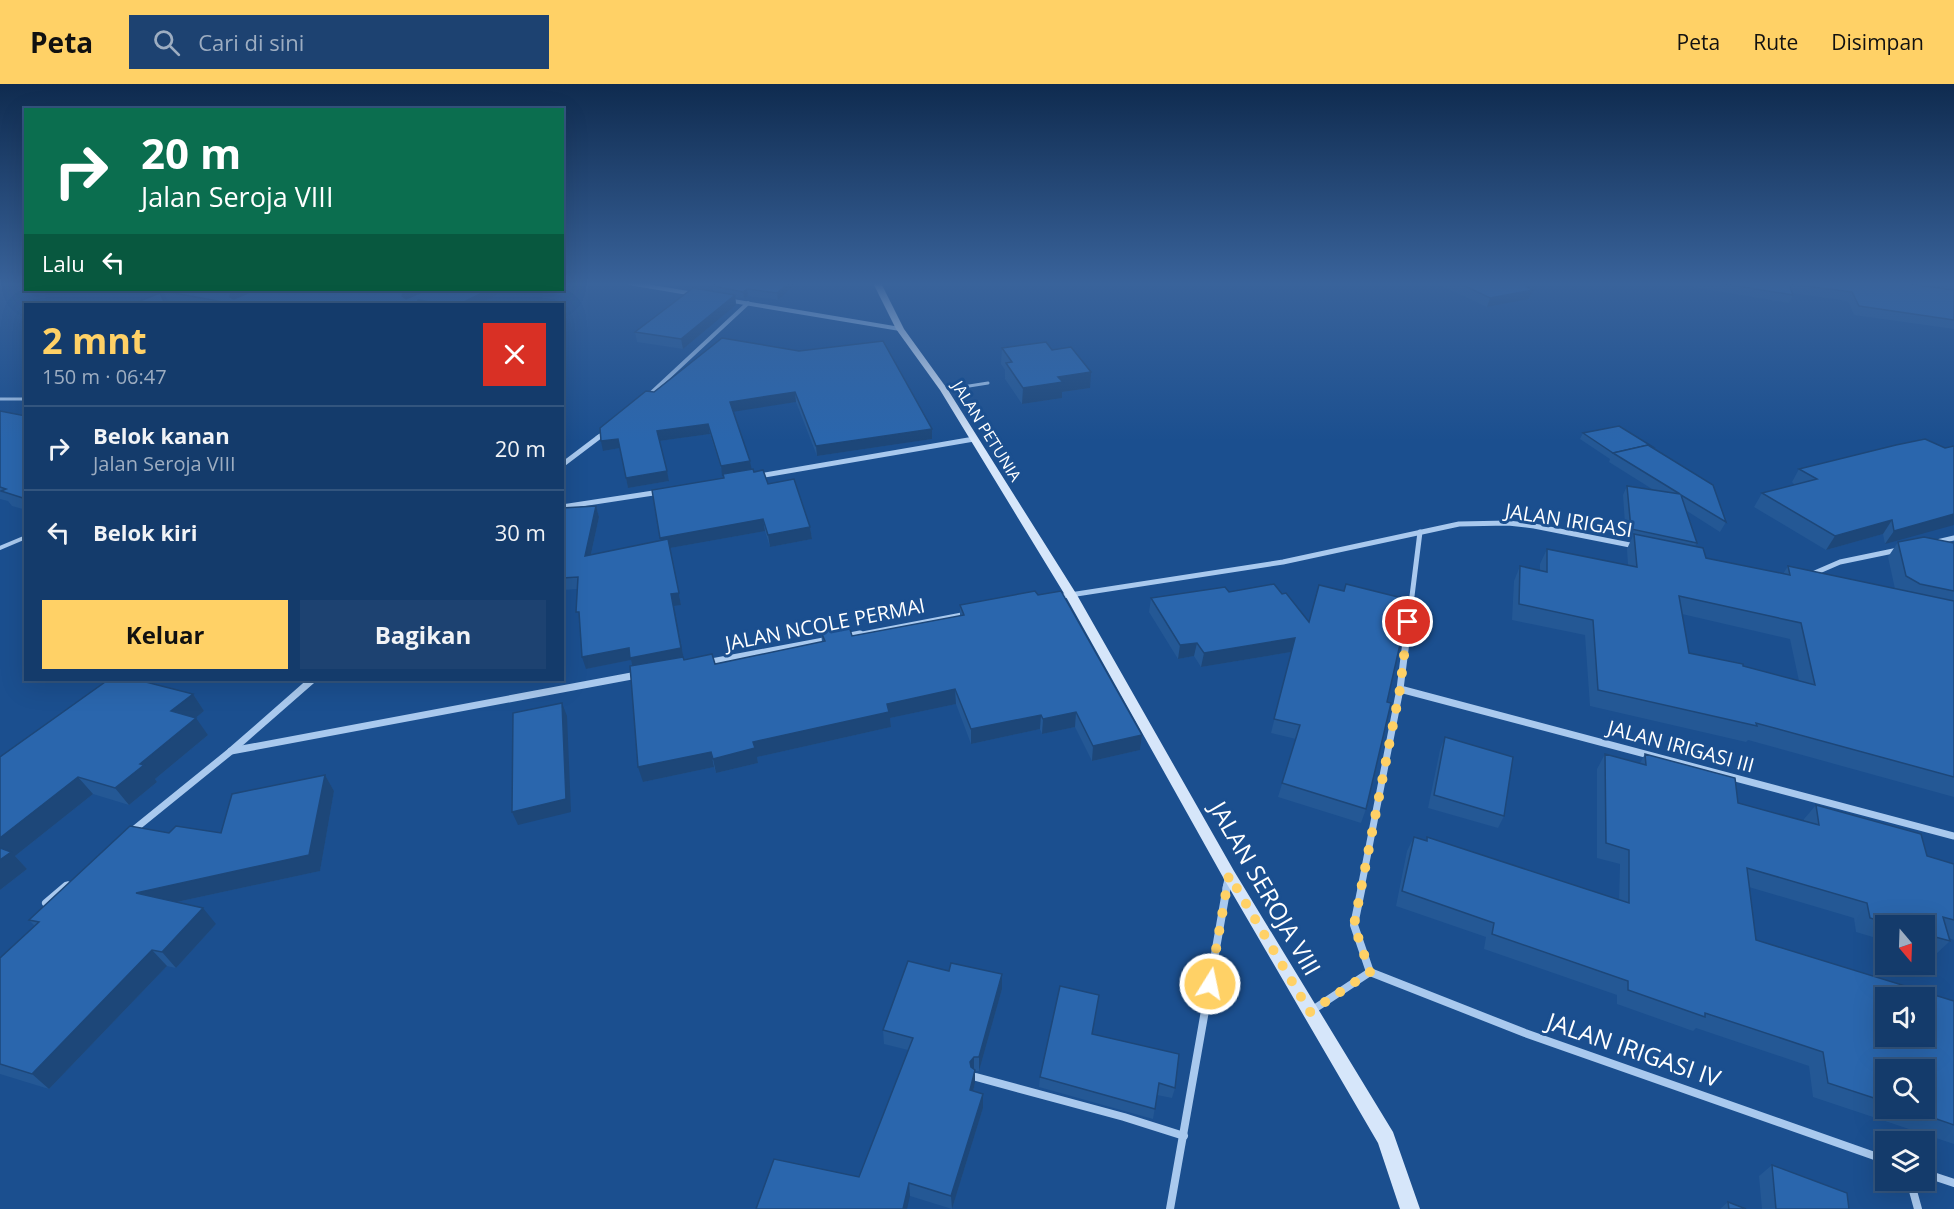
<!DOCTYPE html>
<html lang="id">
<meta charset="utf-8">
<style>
:root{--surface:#143b6b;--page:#1d4271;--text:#f1f3f6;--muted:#9dadc1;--line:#33557e;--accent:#ffd166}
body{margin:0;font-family:"Open Sans",sans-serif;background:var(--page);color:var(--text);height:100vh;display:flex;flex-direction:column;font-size:22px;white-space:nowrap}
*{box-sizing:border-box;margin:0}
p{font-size:20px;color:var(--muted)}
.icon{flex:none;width:33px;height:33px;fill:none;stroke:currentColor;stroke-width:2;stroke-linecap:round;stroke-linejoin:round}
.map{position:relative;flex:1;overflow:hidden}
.panel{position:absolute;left:24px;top:219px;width:540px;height:378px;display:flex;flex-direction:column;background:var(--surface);border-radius:0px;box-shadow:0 6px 24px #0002,0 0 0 2px var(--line)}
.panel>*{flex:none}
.guide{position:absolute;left:24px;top:24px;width:540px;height:183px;border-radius:0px;box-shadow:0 6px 24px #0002,0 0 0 2px var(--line);background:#0b6e4f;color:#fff;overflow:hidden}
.needle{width:39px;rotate:161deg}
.buttons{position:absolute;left:1875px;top:831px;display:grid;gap:12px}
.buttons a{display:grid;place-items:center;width:60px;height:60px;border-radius:0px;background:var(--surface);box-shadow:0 6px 24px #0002,0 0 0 2px var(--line);font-size:30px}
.pin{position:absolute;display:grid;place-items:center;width:51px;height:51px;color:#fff;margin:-26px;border:3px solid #fff;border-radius:50%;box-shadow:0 2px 6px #0007}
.me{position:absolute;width:66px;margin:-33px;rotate:10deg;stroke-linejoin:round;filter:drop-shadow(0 0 4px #0008)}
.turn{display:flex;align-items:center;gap:21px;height:126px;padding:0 18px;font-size:27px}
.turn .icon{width:78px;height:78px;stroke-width:2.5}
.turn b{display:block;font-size:42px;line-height:51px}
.then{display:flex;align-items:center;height:57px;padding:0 18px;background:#0003;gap:12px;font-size:22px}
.round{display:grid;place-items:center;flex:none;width:63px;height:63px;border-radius:0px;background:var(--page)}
.headline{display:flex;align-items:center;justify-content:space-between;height:102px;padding:0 18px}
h1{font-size:36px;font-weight:700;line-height:45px;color:var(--accent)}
.action{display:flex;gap:12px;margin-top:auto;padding:12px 18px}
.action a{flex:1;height:69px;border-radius:0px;background:var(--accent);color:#111;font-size:24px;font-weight:700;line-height:69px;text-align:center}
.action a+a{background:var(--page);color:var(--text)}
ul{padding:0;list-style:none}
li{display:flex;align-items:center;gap:18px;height:84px;padding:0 18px;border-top:2px solid var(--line)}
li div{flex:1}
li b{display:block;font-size:22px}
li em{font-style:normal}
header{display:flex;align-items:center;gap:36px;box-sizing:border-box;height:84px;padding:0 30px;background:var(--accent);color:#111}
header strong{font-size:28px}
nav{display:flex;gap:33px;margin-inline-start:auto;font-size:21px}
.search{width:420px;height:54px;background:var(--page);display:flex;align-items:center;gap:15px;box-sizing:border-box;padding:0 21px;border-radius:0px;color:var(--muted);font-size:22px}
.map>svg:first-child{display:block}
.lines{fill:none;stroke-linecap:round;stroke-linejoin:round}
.lane-far1{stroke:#a9c9ee;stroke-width:3}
.lane{stroke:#a9c9ee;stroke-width:4}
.street-far3{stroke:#a9c9ee;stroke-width:4}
.street-far2{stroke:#a9c9ee;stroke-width:5}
.street-far1{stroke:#a9c9ee;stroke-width:7}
.street{stroke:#a9c9ee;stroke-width:8}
.secondary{fill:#d6e6fa;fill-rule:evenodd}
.wall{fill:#245895;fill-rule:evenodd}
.shaded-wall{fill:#1d4779}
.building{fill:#2a66ad;stroke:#1d4779;stroke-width:1.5;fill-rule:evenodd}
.route{stroke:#ffd166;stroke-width:10;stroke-dasharray:0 18}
.labels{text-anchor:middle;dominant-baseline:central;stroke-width:6;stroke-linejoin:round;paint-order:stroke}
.far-street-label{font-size:16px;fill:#fff;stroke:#1b4f8f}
.street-label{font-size:20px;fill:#fff;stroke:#1b4f8f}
.near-street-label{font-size:24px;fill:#fff;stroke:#1b4f8f}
</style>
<header>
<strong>Peta</strong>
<div class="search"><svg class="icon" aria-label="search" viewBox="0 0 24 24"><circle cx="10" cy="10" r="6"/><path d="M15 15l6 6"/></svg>Cari di sini</div>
<nav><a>Peta</a><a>Rute</a><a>Disimpan</a></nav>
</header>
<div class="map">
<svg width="1954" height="1125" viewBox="0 0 1954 1125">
<rect width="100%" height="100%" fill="#1b4f8f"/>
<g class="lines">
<g class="lane-far1">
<path d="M944,306L988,299"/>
<path d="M0,315H26"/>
</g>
<path class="lane" d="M0,464L26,453"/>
<g class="street-far3">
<path d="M629,199L694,210"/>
<path d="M727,216L900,245"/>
<path d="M647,313L748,219"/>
<path d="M597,354L605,348"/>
</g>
<g class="street-far2">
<path d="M562,381L599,353"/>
<path d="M759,392L974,355"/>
<path d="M562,423L660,408"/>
<path d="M1937,458L1954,454"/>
<path d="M1810,491L1840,478L1898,466"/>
<path d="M1057,513L1283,478L1459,440L1508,439L1534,442L1635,462"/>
<path d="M852,552L967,530"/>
<path d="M1407,552L1420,448"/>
</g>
<g class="street-far1">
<path d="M845,553L860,550"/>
<path d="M706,579L829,556"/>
<path d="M1400,605L1954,752"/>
<path d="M231,667L637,591"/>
<path d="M131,748L231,667L312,596"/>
<path d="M65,804L68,801"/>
<path d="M1226,804L1228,795"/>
<path d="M1361,804L1400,605L1407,550"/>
</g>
<g class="street">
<path d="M1362,802L1354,841L1370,888"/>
<path d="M46,819L66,802"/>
<path d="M1370,888L1525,949L1886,1076"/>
<path d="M1311,927L1370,888"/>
<path d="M976,993L1124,1033L1184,1052"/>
<path d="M1924,1089L1954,1099"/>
<path d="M1910,1096L1918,1125"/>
<path d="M1170,1125L1227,802"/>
</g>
<path class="secondary" d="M873,199H881L904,245L948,306L1077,511L1234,787L1393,1048L1420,1125H1400L1378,1059L1224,795L1065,511L940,306L896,245Z"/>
</g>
<g class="wall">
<path d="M692,199H713L709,202L692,200Z"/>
<path d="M716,199H797L778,216L748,212L744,214L735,213L736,221L683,265L637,258L635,248L713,208V202Z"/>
<path d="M1436,199H1520L1533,206L1529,215L1487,223Z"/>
<path d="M1669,199H1954V245L1854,231L1848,217L1792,209L1793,211L1789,219Z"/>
<path d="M167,206H419L420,209L427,206H506L479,220H193L168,216L163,207Z"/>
<path d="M722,254L932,355L817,372L796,318L733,327L750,377L751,385L768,400L810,443L812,455L770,463L765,447L670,464L681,521L674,522L684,576L715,580L822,558L821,548L852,552L960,532V521L1142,651L1140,666L1092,677L1075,643L1042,650L1040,645L971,660L956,620L890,634L891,643L757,673L758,679L716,689L714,683L643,698L632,582L631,576L586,585L577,505L562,506V424L596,422L599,433L591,471L661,456L724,394L710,350L659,357L669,397L628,404L620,364L603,367L654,308Z"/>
<path d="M1002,264L1052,266L1090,304L1062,308V314L1022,320L1005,295V286L1001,280Z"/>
<path d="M0,327L26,333V426L12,422L8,417L0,415Z"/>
<path d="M1583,349L1653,364L1726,438L1720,448L1687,427L1697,459L1695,462L1706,474L1783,490L1788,482L1895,505L1888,473L1898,458L1954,459V713L1748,656L1746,658L1590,622L1585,551L1512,536L1514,497L1520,482L1540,486V480L1547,465L1628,481L1627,465L1631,456L1626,455L1623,411L1627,402L1652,405L1609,378L1610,375L1580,355ZM1682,530L1790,555L1799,597L1689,569Z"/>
<path d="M1954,362L1885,460L1883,450L1826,466L1754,423L1762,409L1795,401L1792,398L1799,385L1945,364Z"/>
<path d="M1229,508L1282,510L1387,618L1366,725L1361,739L1278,713L1296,655L1271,649L1291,568L1201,583L1194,572L1178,575L1149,528L1151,514Z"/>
<path d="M193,610L204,627L195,634L208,651L155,695L157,698L129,721L93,710L15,772L27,785L0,806V673Z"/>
<path d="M1445,653L1504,732L1498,744L1428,724L1440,666Z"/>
<path d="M1605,670L1640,679L1645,670L1738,719L1804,737V735L1816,721L1927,772L1954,780V856L1949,854L1950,857L1934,872L1924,869V842H1886V857L1856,848L1854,834L1749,803L1756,856L1954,917V1060L1813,1013L1809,982L1696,944L1693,947L1617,920V911L1484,865L1486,853L1396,822L1407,767L1414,753L1426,757L1427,753L1619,816L1620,780L1597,774V685ZM1886,986L1924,1024H1886Z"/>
<path d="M325,691L334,707L320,787L177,818L216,840L176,884L167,882L49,1005L0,990V874L35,842L29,836L169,749H221Z"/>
<path d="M949,887L1002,890V905L979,987H975V999L973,1007L983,1024L952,1125L910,1112L859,1093L908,966L884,960L883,946Z"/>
<path d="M1092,950L1175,1004L1172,1014L1157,1011L1153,1035L1039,1003L1040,993Z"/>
<path d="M1772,1081L1849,1125H1762L1759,1092Z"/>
<path d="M1728,1118L1746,1125H1720Z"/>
</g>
<g class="shaded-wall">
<path d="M789,199H797L778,216L777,209Z"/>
<path d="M747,205L748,212L744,214L743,208Z"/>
<path d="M237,206H262L235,217L230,213L231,208Z"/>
<path d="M410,206H419L421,210L406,220L402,212L403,209Z"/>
<path d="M488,206H506L479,220H460Z"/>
<path d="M1533,206L1529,215L1487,223L1490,214Z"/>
<path d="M735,211L736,221L683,265L681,255Z"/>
<path d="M1091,288L1090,304L1062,308V314L1022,320L1023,304L1058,293Z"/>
<path d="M795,308L796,318L732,328L730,318Z"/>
<path d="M708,340L710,350L659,357L657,347Z"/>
<path d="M932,345V355L817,372L816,362Z"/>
<path d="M618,355L620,364L603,367L601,357Z"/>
<path d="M750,377L752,387L722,392L721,382Z"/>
<path d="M667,387L669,397L628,404L626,394Z"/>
<path d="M596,422L599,433L588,484L585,472Z"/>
<path d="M1954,430V441L1885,460L1894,447Z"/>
<path d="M763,435L765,447L670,464L681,521L674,522L684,576L633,586L631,576L586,585L582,573L629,564L663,465L660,454Z"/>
<path d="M1892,436L1883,450L1826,466L1835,452Z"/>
<path d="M810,443L812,455L770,463L768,451Z"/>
<path d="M1295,554L1291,568L1201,583L1204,569Z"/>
<path d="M1197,559L1194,572L1178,575L1180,561Z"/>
<path d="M955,605L956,620L890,634L891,643L757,673L758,679L716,689L713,675L753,658L887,620Z"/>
<path d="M193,610L204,627L183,644L171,627Z"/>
<path d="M562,619L567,632L571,728L518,741L512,728Z"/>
<path d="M1076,628L1075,643L1042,650L1043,635Z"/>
<path d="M1041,631L1040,645L971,660V645Z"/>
<path d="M196,634L208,651L155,695L157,698L129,721L115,704L140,680Z"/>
<path d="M1142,651L1140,666L1092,677L1093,662Z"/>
<path d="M711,668L714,683L643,698L638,683Z"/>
<path d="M325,691L334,707L320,787L149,824L136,809Z"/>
<path d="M78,693L93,710L15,772L27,785L0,806V754Z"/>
<path d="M203,824L216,840L176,884L162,868Z"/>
<path d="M152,866L167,882L49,1005L32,990Z"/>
<path d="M1002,890V905L979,987V973Z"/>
<path d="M974,973V987L970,992V978Z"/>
<path d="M975,986V999L970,1020V1006Z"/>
<path d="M983,1010V1024L952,1125L951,1112Z"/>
<path d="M909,1099L910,1112L907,1125H903Z"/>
</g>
<g class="building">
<path d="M716,199H789L777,209L747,205L743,208L713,202Z"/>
<path d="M1459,199H1520L1533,206L1490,214Z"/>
<path d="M1719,199H1903L1954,206V236L1859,222L1852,208L1789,200L1793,211Z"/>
<path d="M693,204L735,211L681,255L635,248Z"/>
<path d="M167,206H237L231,208L230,213L234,215L255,206H410L403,209L402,212L406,215L427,206H488L460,220H447L418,216L417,220H234L163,207Z"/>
<path d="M160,209L165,220H132Z"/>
<path d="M722,254L799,267L883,257L932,345L816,362L795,308L730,318L750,377L721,382L708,340L657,347L667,387L626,394L618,355L601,357L600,344L646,307L654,308Z"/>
<path d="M1046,258L1052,266L1071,263L1091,288L1058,293L1063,298L1023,304L1006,279L1012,278L1002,264Z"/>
<path d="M0,327L26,332V415L1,407L6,405L0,403Z"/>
<path d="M1619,342L1653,363H1652L1648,361L1613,369L1583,349Z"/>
<path d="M1925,355L1945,364L1954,362V430L1894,447L1892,436L1835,452L1762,409L1817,395L1799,385L1896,361Z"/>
<path d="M1648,361L1713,401L1726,438L1681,411L1697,459L1631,445L1627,402L1680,410L1613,369Z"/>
<path d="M753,385L754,388L763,386L768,400L794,395L810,443L768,451L763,435L660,454L652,406L724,394L723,390Z"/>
<path d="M596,422L585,472L668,455L679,509L671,510L681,564L630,574L629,564L582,573L579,528H576L578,493L562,494V424Z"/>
<path d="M1634,450L1703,464L1706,474L1790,491L1788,482L1954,517V693L1756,639L1757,642L1598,606L1593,536L1519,520L1520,482L1547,488V465L1637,483ZM1679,512L1801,539L1815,601L1743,582V580L1689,569Z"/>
<path d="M1924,453L1954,459V507L1920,500L1906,492L1898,458Z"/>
<path d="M1274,500L1282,510L1286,509L1309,538L1319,501L1344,507L1346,500L1410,516L1387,618L1391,619L1366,725L1282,699L1300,641L1274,635L1295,554L1204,569L1197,559L1180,561L1151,514L1225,503L1229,508Z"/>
<path d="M1035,507L1038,511L1061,507L1142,651L1093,662L1076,628L1043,635L1041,631L971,645L955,605L887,620L889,628L753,658L755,664L713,675L711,668L638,683L630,582L683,573L684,576L712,570L715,580L825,557L821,548L849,542L852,552L964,531L960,521Z"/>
<path d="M108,596H138L193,610L171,627L196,634L140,680L144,681L115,704L78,693L0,754V673Z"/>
<path d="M562,619L566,715L512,728L513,629Z"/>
<path d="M1445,653L1513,673L1504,732L1434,711Z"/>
<path d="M1605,670L1646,681L1645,670L1735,694L1738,719L1819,741L1816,721L1921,750L1927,772L1954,780V836L1943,833L1950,857L1924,850V842H1897L1870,834L1867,819L1747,784L1756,856L1954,917V1041L1905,1024H1924V986H1886V1018L1828,999L1823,968L1705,929V933L1628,906V897L1492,850L1494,839L1402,807L1414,753L1427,757V753L1629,819V766L1606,759ZM1886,914H1924V952H1886Z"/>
<path d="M325,691L309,771L136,809L203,824L162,868L152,866L32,990L0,980V874L39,838L29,836L130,742L169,749L176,742L221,749L232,710Z"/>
<path d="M0,764L11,768L0,776Z"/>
<path d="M908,877L949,887L951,879L1002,890L979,973H974L970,978L971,983L975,986L970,1006L983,1010L951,1112L909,1099L903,1125H756L774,1075L859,1093L913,954L883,946Z"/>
<path d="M1060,902L1099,911L1092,950L1179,970L1175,1004L1159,999L1155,1025L1040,993Z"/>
<path d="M1772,1081L1847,1109L1849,1125H1776Z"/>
<path d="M1728,1118L1746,1125H1729Z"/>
</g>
<linearGradient id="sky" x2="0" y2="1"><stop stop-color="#0f2b4f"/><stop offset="0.56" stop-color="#39639b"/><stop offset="1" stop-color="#39639b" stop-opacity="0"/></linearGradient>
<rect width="1954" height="357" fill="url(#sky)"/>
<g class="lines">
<path class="route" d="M1210,900L1229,791L1310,928L1370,888L1354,841L1400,605L1408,538"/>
</g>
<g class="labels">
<g class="far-street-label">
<text transform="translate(987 347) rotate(58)">JALAN PETUNIA</text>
</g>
<g class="street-label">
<text transform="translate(1569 436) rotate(9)">JALAN IRIGASI</text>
<text transform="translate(825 540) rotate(-11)">JALAN NCOLE PERMAI</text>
<text transform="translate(1681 662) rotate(15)">JALAN IRIGASI III</text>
</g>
<g class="near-street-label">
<text transform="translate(1266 804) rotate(60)">JALAN SEROJA VIII</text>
<text transform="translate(1634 965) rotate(19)">JALAN IRIGASI IV</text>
</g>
</g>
</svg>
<div class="buttons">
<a><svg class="needle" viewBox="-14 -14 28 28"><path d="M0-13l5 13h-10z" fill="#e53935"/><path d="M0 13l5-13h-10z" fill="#9dadc1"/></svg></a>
<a><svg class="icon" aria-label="sound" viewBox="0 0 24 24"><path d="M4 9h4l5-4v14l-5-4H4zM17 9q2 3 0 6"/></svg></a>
<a><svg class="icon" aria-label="search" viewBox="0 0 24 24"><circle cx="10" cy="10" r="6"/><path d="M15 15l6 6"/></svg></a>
<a><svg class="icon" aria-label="layers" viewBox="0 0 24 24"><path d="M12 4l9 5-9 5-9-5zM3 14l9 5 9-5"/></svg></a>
</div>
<div class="pin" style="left:1408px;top:538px;background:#d93025"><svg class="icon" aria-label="arrive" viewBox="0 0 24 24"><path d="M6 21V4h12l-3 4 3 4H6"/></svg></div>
<svg class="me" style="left:1210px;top:900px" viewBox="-20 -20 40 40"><circle r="17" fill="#ffd166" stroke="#fff" stroke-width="3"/><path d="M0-11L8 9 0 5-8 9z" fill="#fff"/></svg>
<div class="guide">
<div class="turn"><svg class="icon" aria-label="right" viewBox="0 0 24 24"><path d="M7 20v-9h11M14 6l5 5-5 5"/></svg><div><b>20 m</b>Jalan Seroja VIII</div></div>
<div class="then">Lalu<svg class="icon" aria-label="left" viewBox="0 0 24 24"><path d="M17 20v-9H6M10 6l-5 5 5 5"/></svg></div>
</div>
<section class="panel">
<div class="headline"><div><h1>2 mnt</h1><p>150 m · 06:47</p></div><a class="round" style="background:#d93025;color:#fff"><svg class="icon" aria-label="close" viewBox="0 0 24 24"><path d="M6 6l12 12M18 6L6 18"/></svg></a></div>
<ul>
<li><svg class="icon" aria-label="right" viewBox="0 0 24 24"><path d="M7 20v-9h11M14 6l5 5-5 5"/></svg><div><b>Belok kanan</b><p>Jalan Seroja VIII</p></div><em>20 m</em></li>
<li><svg class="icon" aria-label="left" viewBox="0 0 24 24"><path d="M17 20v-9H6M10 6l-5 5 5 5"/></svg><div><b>Belok kiri</b></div><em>30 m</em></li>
</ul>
<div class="action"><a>Keluar</a><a>Bagikan</a></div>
</section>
</div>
